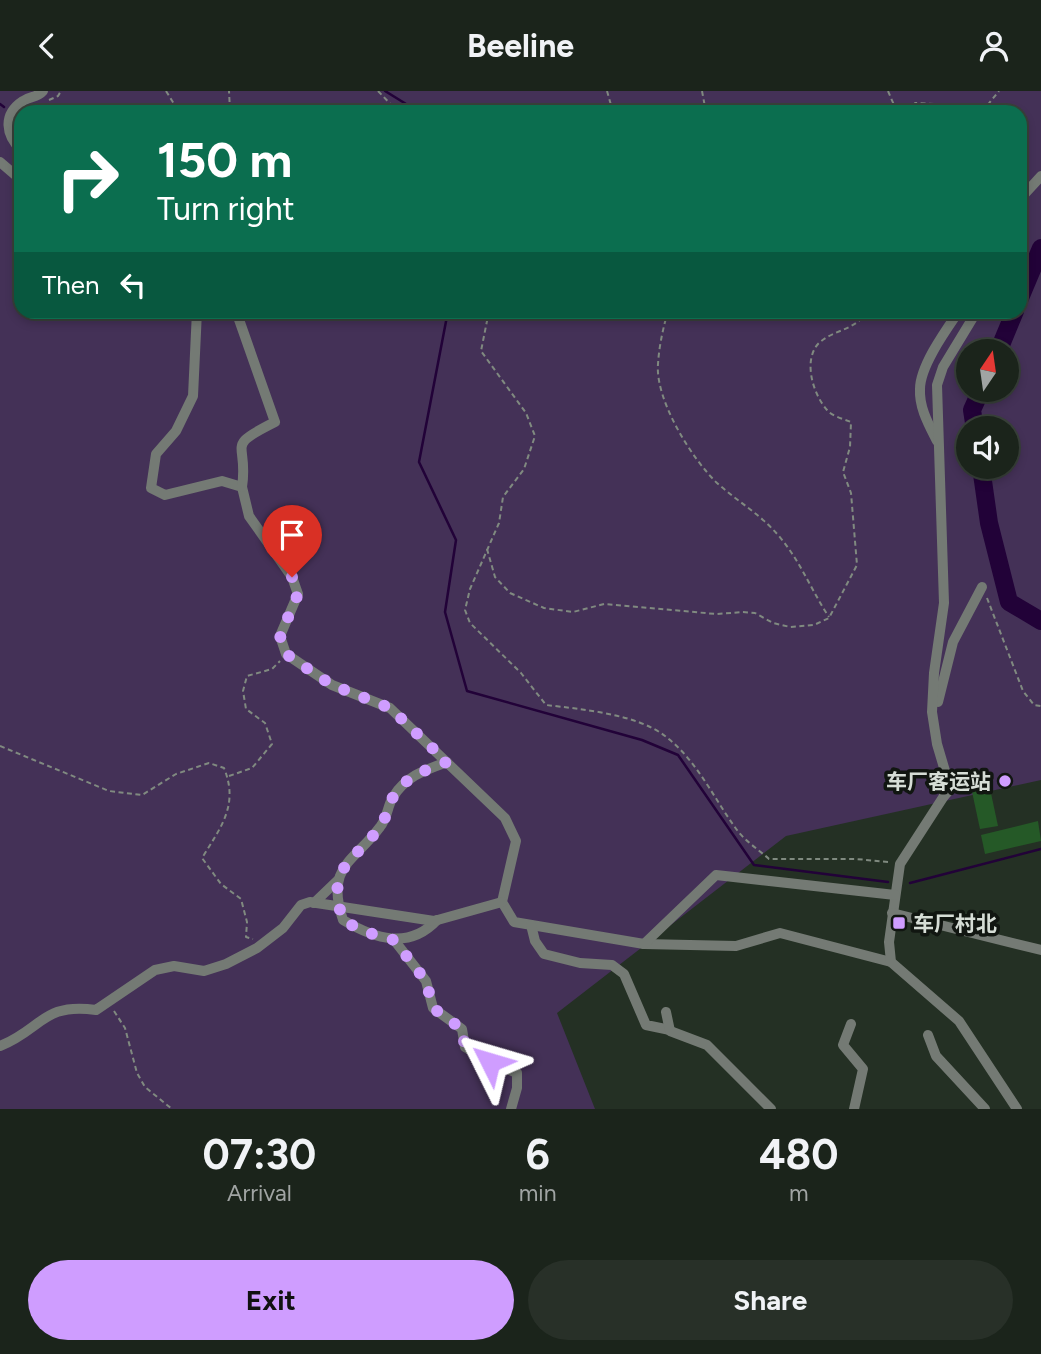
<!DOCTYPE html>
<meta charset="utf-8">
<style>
:root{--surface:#1b241b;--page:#283028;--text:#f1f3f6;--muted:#a0a4a3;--line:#39413a;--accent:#cf9dff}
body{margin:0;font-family:Figtree,"Noto Sans SC",sans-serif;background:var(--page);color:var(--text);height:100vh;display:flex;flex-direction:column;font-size:26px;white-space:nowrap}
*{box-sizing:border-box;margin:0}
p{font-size:23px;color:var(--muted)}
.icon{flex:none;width:38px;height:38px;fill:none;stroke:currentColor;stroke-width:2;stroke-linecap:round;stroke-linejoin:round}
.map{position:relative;height:1018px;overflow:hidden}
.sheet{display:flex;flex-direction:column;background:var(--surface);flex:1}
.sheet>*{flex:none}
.top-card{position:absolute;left:14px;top:14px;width:1013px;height:214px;border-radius:21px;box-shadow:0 4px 10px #0003,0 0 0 2px var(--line);background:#0b6e4f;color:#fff;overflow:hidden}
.needle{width:46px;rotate:13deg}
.fabs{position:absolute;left:956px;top:248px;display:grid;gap:14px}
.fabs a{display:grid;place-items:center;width:63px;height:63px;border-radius:50%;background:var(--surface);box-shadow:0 4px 10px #0003,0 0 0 2px var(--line);font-size:35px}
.pin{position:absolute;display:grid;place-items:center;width:60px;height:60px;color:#fff;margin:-72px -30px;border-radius:50% 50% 50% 0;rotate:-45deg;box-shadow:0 0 7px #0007}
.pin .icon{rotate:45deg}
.me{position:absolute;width:77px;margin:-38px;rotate:310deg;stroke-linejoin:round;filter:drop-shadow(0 0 5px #0008)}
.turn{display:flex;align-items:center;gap:24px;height:147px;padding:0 28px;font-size:32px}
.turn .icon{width:91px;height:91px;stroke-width:2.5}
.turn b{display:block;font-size:49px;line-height:60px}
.then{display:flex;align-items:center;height:66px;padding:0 28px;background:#0003;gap:14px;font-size:26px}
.eta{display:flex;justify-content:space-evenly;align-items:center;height:119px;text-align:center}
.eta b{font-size:42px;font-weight:700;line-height:49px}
.action{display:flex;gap:14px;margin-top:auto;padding:14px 28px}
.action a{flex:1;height:80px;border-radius:42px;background:var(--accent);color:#111;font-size:28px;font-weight:700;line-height:80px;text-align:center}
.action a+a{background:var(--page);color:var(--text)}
header{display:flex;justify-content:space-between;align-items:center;height:91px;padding:0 28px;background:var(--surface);font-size:32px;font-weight:700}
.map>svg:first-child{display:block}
.green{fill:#443157;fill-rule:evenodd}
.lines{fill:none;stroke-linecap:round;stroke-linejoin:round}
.stream{stroke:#220238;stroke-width:2.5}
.river{stroke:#220238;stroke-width:18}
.building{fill:#255927}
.path{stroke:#808a80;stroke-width:2;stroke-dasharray:5 3.5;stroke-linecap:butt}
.minor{stroke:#747a74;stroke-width:10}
.route{stroke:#cf9dff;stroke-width:12;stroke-dasharray:0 21.6}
.poi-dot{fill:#cf9dff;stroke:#111611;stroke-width:2.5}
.labels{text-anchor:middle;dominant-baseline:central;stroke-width:7;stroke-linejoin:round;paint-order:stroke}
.poi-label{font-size:21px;font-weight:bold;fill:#d6ddd6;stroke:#111611;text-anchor:end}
</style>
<header><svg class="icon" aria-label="back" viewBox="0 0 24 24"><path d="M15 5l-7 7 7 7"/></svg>Beeline<svg class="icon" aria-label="person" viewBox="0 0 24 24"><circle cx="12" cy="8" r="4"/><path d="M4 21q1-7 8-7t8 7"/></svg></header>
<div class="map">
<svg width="1041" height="1018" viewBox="0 0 1041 1018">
<rect width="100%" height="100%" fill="#243024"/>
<path class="green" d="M0,0H1041V689L786,745L557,922L595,1018H0ZM21,21H1020V220H21ZM968,261H1006V299H968ZM968,338H1006V376H968Z"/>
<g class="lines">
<g class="stream">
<path d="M385,0L419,21"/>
<path d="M0,13L4,16"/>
<path d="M20,21L21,22"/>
<path d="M448,220L419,371L456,449L445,521L467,600L642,649L678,664L754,774L888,791"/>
<path d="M910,792L1041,758"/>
</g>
<g class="river">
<path d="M1020,207L1041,157"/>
<path d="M998,261L1015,220"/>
<path d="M975,338L972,319L981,299"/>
<path d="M981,376L989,432L1009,511L1041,530"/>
</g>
</g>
<g class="building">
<path d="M989,693L998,735L980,738L971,696Z"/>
<path d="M1038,730L1041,750L985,763L981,744Z"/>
</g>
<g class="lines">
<g class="path">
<path d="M166,0L176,16L187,21"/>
<path d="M378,0L398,21"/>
<path d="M607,0L613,21"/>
<path d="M702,0L705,16L716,21"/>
<path d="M888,0L897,21"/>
<path d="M49,9L58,5L61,0"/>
<path d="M205,21L230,20L229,0"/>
<path d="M908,21L915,12L986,16L999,0"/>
<path d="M489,220L481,260L526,322L535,345L524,378L503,406L499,432L470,498L465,519L470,532L521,582L546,614C580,618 637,623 665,645C697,669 714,708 737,739C745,750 759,759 769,768H856L888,771"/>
<path d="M668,220C663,237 659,256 658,273C655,309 692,368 717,392C738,411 759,422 778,444C800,469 811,499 829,526"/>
<path d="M487,458L495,486L510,502L544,517L573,521L604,513L716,523L743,521L755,522L773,532L790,536L814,534L829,527L857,474L851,402L843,381L850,356L851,331C843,328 832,325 827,319C813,303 803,270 818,253C833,238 856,240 867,220"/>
<path d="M987,507L1023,600L1034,614L1041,615"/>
<path d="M0,655L109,700L142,704L176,683L209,672L224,677C239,714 221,736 202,767L221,793L241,808L247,831L246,846L253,848"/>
<path d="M229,685L252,677L272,653L265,632L246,618L243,600L247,585L272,578L280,570"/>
<path d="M114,920L125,937L137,982L145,996L172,1018"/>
</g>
<g class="minor">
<path d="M21,59C6,44 2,24 23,10C30,5 37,7 43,0"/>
<path d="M0,71L21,89"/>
<path d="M1020,108L1041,85"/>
<path d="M197,220L193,305L176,340L156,363L151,397L165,404L222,390L242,396L249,425L292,486L298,503L280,545L286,563L332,594L390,617L505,727L516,750L502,811L514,831L644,853L736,855L780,842L891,871"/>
<path d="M236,220L275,331C223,357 249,350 242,396"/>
<path d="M937,350C929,334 919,317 920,298C920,275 946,239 959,220"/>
<path d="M938,611L953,551L982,496"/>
<path d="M969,687L958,690L944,705L900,773L889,851L891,871L959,930L1017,1018"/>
<path d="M944,705L945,680L937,653L932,621L934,582L944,512L937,294L943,276L977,220"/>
<path d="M314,812L338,789"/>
<path d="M892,822L1041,859"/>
<path d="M437,829C409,859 375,848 343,829C325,775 354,771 380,736C388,726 387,716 393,706C406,685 425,679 447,671"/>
<path d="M531,834L535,850L544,863L580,872L612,874L624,883L646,934L670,939"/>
<path d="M394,849L426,890L433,917L462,938L465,956L490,971L517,982V997L511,1018"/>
<path d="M644,853L716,784L895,804"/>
<path d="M666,921L670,940L707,954L771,1018"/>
<path d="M851,933L843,954L863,978L854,1018"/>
<path d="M928,944L936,965L985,1018"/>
<path d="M0,955C41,939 43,911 96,919L155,879L174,875L204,880L226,873L257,857L283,837L301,814L310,811L434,830L502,811"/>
</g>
</g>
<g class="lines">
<path class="route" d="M292,486L298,503L280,545L286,563L332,594L390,617L447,671C425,679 406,685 393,706C387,716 387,726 380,736C354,771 325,775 343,829L362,840L394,849L426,890L433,917L462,938L465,956L490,971"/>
</g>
<g class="poi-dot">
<circle cx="1005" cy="690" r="7"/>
<rect x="892" y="825" width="14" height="14" rx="3.5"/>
</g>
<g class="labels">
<g class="poi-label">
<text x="991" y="690">车厂客运站</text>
<text x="913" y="832" text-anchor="start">车厂村北</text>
</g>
</g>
</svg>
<div class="fabs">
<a><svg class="needle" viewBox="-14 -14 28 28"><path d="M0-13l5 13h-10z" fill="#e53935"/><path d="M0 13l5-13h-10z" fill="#a0a4a3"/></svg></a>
<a><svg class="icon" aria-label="sound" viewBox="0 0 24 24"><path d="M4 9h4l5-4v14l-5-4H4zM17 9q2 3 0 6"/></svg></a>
</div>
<div class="pin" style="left:292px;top:486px;background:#d93025"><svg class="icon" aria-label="arrive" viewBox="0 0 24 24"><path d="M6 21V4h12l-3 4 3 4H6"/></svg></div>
<svg class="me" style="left:490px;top:971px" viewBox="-20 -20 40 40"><path d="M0-17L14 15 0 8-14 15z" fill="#cf9dff" stroke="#fff" stroke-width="4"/></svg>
<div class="top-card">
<div class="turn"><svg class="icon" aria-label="right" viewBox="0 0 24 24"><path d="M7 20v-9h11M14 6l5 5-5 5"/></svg><div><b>150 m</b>Turn right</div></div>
<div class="then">Then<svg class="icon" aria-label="left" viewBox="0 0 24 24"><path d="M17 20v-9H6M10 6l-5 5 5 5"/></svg></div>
</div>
</div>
<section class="sheet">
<div class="eta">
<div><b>07:30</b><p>Arrival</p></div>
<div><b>6</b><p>min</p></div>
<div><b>480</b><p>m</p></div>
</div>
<div class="action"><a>Exit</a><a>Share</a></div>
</section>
